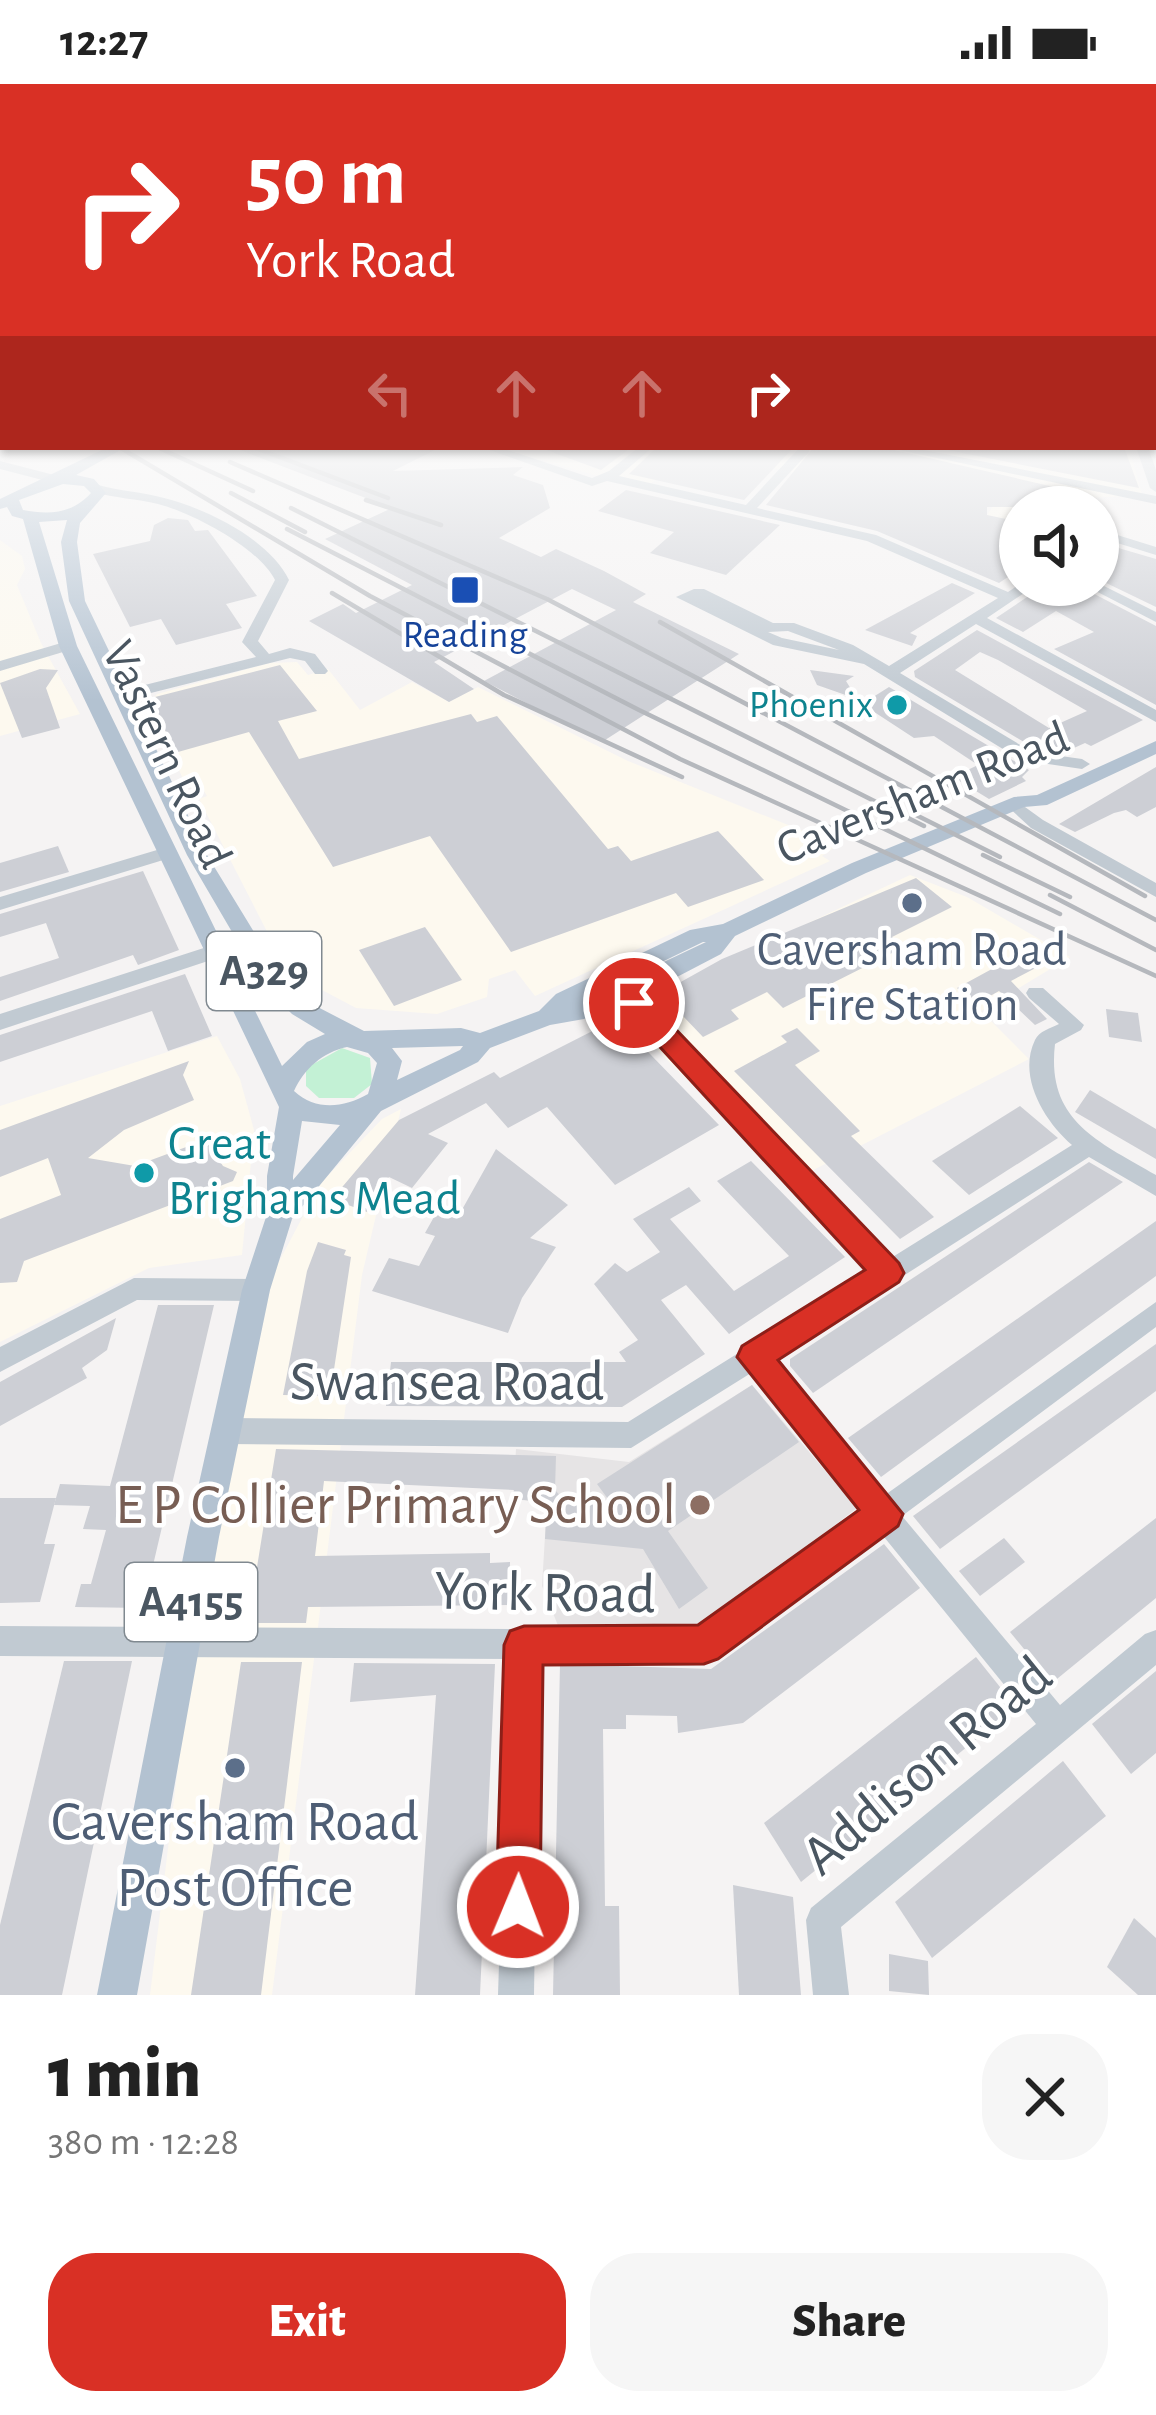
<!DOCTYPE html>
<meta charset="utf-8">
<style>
:root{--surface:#fff;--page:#f6f6f6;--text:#222;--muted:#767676;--accent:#d93025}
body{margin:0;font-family:"Alegreya Sans",sans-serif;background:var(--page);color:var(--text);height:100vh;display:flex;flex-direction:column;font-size:45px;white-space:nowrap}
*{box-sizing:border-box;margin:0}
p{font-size:39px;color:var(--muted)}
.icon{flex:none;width:66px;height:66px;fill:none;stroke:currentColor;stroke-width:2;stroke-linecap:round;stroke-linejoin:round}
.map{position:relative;height:1911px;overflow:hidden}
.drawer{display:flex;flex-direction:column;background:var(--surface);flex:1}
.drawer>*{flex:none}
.top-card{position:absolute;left:0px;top:0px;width:1158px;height:366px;box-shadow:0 3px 9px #0004;background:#d93025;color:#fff;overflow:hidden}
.tools{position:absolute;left:999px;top:402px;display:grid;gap:24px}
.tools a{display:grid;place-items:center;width:120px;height:120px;border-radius:50%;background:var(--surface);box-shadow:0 3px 9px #0004;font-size:60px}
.pin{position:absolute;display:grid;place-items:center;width:102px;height:102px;color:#fff;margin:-51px;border:6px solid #fff;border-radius:50%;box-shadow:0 3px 12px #0007}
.me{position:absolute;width:132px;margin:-66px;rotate:1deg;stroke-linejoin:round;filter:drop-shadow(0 0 9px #0008)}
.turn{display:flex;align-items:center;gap:42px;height:252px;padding:0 48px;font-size:54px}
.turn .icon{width:156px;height:156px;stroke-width:2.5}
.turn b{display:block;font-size:84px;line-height:102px}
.lanes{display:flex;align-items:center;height:114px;padding:0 48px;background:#0003;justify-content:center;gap:60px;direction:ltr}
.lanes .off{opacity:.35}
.round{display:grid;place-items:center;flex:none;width:126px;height:126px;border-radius:48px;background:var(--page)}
.summary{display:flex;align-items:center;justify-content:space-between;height:204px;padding:0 48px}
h1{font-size:72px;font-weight:800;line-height:90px}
.primary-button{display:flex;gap:24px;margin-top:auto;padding:24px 48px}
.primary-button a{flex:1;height:138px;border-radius:48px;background:var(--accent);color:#fff;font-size:48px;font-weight:800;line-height:138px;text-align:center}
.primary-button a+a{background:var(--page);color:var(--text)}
.status{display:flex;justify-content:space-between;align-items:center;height:84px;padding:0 60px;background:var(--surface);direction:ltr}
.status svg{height:33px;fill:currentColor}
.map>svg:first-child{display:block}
.commercial{fill:#fdf9ef}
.education{fill:#e6e4e5}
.green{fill:#c3f1d5}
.building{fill:#cdcfd5;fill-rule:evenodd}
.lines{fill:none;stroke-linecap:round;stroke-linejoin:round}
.minor{fill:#c1cad2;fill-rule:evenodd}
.major{fill:#b3c2d1;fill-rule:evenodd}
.rail{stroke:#b5b8bd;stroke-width:4.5}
.route{fill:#d93025;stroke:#8d1f18;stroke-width:3}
.transit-dot{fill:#1a4fb4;stroke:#fff;stroke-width:4.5}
.culture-dot{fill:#0f9aa8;stroke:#fff;stroke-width:4.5}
.service-dot{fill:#5c6f8a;stroke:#fff;stroke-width:4.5}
.education-dot{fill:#8d6e63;stroke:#fff;stroke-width:4.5}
.labels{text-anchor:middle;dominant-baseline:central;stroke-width:9;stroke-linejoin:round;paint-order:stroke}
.far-transit-label{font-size:39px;fill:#164399;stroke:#fff}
.far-culture-label{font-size:39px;fill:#0d838f;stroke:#fff;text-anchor:end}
.shield{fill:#fff;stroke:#808990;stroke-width:3}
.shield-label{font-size:45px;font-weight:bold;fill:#4a5661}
.street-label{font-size:48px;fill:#4a5661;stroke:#fff}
.service-label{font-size:48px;fill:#4e5e75;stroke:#fff}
.culture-label{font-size:48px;fill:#0d838f;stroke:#fff;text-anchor:start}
.near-street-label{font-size:57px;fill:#4a5661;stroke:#fff}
.near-education-label{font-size:57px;fill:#785e54;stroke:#fff;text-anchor:end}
.near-service-label{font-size:57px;fill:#4e5e75;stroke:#fff}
</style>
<div class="status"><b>12:27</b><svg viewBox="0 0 49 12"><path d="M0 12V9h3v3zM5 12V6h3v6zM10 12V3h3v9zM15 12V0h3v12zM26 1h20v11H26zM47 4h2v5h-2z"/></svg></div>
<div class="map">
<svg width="1156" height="1911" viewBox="0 0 1156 1911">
<rect width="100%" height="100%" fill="#f5f3f3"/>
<g class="commercial">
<path d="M496,363H1129L1142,411L1090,414L1084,423H1020V443L985,435L994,420L823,395L695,367L643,405Z"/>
<path d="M0,456L22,472L25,485L17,501L41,559L80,630L0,652Z"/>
<path d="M297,578L308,591L328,585L360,626L412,598L449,618L478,603L628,677L838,761L822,772L830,777L535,912L515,886L489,895L487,913L437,930L356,924L305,897L277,867L199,715L207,712L196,694L184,697L149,620L157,610L270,579Z"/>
<path d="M910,791L967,813L1070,873L981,927L1029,975L790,1098L619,928Z"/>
<path d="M217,952L240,995L254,1046L242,1171L149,1184L0,1258V1022Z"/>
<path d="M401,1025L362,1191L272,1911H150L192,1569L274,1187L320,1100L382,1035Z"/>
</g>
<path class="education" d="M752,1301L857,1424L698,1547L559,1544L542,1502L547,1419L513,1415L516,1365L629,1378Z"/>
<path class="green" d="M342,964L370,974L372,1000L354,1014H319L306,1002V984Z"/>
<g class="building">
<path d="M232,363H441L393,387L523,383L513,391L543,401L550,424L499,454L541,473L556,465L604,487L646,510L633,518L739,570L602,658L484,597L616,526L572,505L434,578L474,605L449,618L309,537L343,520L356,529L412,501L325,455L392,424Z"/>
<path d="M538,363H632L601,386Z"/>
<path d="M657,363H794L744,416L629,390Z"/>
<path d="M814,363H881L1089,411L1083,420L1044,412L1065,423H987V431L1020,438V485L999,499L877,447L766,421Z"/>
<path d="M932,363H1124L1139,404Z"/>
<path d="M626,406L780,441L726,491L650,469L674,448L598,427Z"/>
<path d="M168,434L188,436L195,447L208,446L257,512L226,520L242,544L176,561L161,535L130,543L93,470L150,457L154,441Z"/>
<path d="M1098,458L1156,475V523L1098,495Z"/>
<path d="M952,499L975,509L910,549L917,552L912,562L865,546Z"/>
<path d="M1045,501H1077L1156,542V621L1054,565L1094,548L1056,527L1023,548L996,534Z"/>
<path d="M977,546L1143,636L1091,662L1085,659L1065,668L1034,664L915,593L914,587ZM980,568L998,576L1087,627L1049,644L955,586Z"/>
<path d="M280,581L317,627L278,637L299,675L471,630L477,638L497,632L608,765L618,762L631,777L718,747L764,796L688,823L676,809L511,868L430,752L333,783L249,648L178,668L149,620L155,613Z"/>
<path d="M40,585L58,586L46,604L60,644L22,654L0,599Z"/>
<path d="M810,586L854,592L846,597L857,615L817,601Z"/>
<path d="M889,603L1021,681L1029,686L1022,693L1026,697L989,715L953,693L978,681L934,652L914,654L862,620Z"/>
<path d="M1156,683V723L1137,733L1126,726L1114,729L1075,748L1059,740Z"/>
<path d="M58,762L69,788L0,808V779Z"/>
<path d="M143,787L179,866L138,881L133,871L0,917V893L59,874L46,839L0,853V830Z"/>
<path d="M916,794L952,823L892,853L904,863L783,924L767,908L731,926L739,935L703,953L661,909L722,875Z"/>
<path d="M425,843L462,896L394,922L359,866Z"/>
<path d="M1032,863L1049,877L1011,897L1047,935L1035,941L999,907L976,920L957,904Z"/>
<path d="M185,890L212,952L168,967L152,927L0,978V951Z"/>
<path d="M1106,925L1138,929L1142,958L1109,953Z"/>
<path d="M616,935L719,1041L615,1101L547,1023L508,1044L486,1019L428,1050L448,1059L412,1104L389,1093L367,1128L332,1115L399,1036L494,988L500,994Z"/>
<path d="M797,944L820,967L795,981L860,1047L851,1052L934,1133L900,1155L734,987L787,958L781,952Z"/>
<path d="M189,977L183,991L194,1016L124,1046L88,1074L135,1082L205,1056L223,1082L237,1088L233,1097L24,1177L17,1198L0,1199V1135L61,1111L48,1074L0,1093V1046Z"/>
<path d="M1090,1006L1156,1045V1075L1075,1028Z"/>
<path d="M1020,1022L1058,1054L969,1111L932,1077Z"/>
<path d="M496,1065L568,1121L530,1154L556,1163L522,1214L508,1249L372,1207L389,1174L419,1182L435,1152L425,1149L439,1124L459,1131Z"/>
<path d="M751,1077L845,1173L729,1250L686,1201L661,1216L705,1270L622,1323L386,1322L391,1278H626L619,1268L638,1256L594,1200L615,1179L627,1188L660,1168L633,1135L689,1103L701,1117L670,1135L734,1207L789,1172L717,1097Z"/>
<path d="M1089,1078L1123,1098L813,1309L790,1282V1275Z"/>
<path d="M1156,1137V1192L881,1393L848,1354Z"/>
<path d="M318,1158L346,1166L344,1171L351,1173L330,1312L283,1311L307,1187Z"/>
<path d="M158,1221H214L143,1524L75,1523L81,1500H91L106,1446L83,1445L90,1422L54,1421L60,1400L110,1402Z"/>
<path d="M116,1234L107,1266L82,1284L87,1294L0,1342V1298Z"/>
<path d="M1156,1260V1307L940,1465L913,1432Z"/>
<path d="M752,1301L799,1358L668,1447L708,1504L679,1525L643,1465L545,1455L547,1418L513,1415L514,1406L324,1397L315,1472L490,1469V1479L510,1478L509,1521L308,1523L306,1539H248L276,1365L556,1372L555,1406L567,1419L608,1415L597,1400Z"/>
<path d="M0,1414H56L44,1460H55L40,1518L0,1519Z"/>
<path d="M1156,1434V1514L1052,1599L1010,1548Z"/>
<path d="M1004,1454L1025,1478L980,1512L959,1487Z"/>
<path d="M884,1460L920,1504L743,1639L678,1649L677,1632L626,1631V1645H603L605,1822H619L620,1911H553L560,1580L711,1585Z"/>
<path d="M976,1573L1016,1623L801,1798L764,1739Z"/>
<path d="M64,1577H132L62,1911H0V1841Z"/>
<path d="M241,1578H302L261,1911H191Z"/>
<path d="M354,1579L495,1580L480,1911H415L436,1611L350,1618Z"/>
<path d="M1156,1587V1669L1131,1690L1092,1640Z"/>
<path d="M1063,1677L1106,1732L932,1874L895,1818Z"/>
<path d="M733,1801L793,1813L801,1911H739Z"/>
<path d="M1134,1834L1156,1854V1911H1138L1107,1883Z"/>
<path d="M889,1870L928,1877L929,1911L889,1907Z"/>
</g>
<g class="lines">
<g class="minor">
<path d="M481,363H499L592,394L609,387L639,363H653L619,392L746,421L800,363H810L809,368L757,424L876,451L1008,508L1020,500L1036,501L987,534L1156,626V638L976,540L900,589L1032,668L1082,675L1090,680L1082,685L1021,676L864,580L773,561L676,513L694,505H704L773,539H794L853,561L889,582L998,514L867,457L607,397L592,402ZM788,547L839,566L782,554L768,548Z"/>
<path d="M885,363H909L1156,412V420Z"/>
<path d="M1136,363H1148L1156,386V408L1150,404Z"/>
<path d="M0,377L58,392L60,395L54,399L0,385Z"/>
<path d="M98,401C120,407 142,408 164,414C207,425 269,455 289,496L258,557L269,570L290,564L315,570L328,587L325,590H315L305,577L290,574L123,616L117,614V608L256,573L242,558L275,496C259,464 193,429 158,420C137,415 115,414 93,408L92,405Z"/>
<path d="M1098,445L1156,463V471L1098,453Z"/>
<path d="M1098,499L1156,528V538L1084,501Z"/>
<path d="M68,557L73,559V565L0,587V577Z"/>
<path d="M1014,715L1043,736L1156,799V813L1031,744L1005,720Z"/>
<path d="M167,763L173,765L176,769L173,773L0,826V813Z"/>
<path d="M213,861L220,863L223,868L220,873L0,946V930Z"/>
<path d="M624,901L631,903L891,1174L1072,1061C1045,1038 1017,993 1035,956C1039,947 1051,944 1059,940L1029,914L1026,909L1029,904H1043L1084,941L1081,946L1055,960C1046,1037 1098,1057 1156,1091V1112L1089,1073L772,1276L885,1411L1156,1218V1243L902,1432L1060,1621L1145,1550L1156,1546V1581L841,1843L849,1911H813L806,1836L811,1824L1036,1640L880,1448L715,1572L704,1576L539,1575L534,1911H498L509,1575L0,1572V1542L699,1546L863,1427L751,1289L631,1364L226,1360L217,1356L213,1347L217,1338L226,1334L628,1338L871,1186L617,913L614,908L617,903Z"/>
<path d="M134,1194L256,1195L265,1198L268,1206L265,1214L256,1217L137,1216L0,1288V1263Z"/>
</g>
<path class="major" d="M108,363H126L76,391L94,395L106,409L80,439L77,458L85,517L207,771L279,889L308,918L364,947L461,944L480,949L539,927L556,910L690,846L723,840L852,779L1014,713L1037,711L1156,657V670L1047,721L1024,723L866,789L735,852L721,870L675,894L584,935L550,941L490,964L478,978L381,1027L292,1135L270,1206L219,1453L137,1911H97L187,1453L242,1206L267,1130V1092L279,1023L59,562L23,435L12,432L7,423L0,425V415ZM63,400L84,402L91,409C72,430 49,431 23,426L19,416ZM67,436L61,458L69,517L187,771L263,901L292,930L325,950L307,958L282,982L77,562L39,438ZM706,858L596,910L703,858ZM463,962L460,966L397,996L402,977L392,964ZM347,963L368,969L377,979L368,1010C343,1024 316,1027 294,1007C304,985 323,968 347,963ZM302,1037L340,1041L293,1096V1092Z"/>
<g class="rail">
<path d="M119,363L370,512L680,675L1156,892"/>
<path d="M157,363L253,407"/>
<path d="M253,363L388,414"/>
<path d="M230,378L547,515L1156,836"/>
<path d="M231,409L305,448"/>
<path d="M366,416L441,441"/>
<path d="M291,424L924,742"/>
<path d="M287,445L639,626L1060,830"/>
<path d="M332,509L504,611L682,693"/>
<path d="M660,538L1145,812"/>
<path d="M914,730L1000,773"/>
<path d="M983,771L1070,813"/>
<path d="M1050,811L1156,866"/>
</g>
</g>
<linearGradient id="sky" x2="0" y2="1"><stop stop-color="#85c3ea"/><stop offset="0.57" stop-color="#fafafa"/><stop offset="1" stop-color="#fafafa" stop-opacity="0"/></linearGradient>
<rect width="1156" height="617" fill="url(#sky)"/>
<path class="route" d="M634,909L644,912L899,1179L904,1189L899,1198L778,1276L903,1430L898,1442L718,1575L704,1580L543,1581L540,1823L533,1839L518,1846L502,1839L496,1823L504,1561L510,1547L524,1542L698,1541L859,1426L737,1273L742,1262L865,1186L625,925L621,919Z"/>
<rect class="transit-dot" x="450" y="491" width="30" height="30" rx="6"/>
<g class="culture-dot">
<circle cx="897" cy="621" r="12"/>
<circle cx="144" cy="1089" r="12"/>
</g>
<g class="service-dot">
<circle cx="912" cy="819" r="12"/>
<circle cx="235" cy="1684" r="12"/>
</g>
<circle class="education-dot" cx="700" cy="1421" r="12"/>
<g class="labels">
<g class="far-transit-label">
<text x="465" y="551">Reading</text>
</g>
<g class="far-culture-label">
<text x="873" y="621">Phoenix</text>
</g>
<g class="shield">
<rect x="207" y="848" width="114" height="78" rx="9"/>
<rect x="125" y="1479" width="132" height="78" rx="9"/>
</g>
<g class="shield-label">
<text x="264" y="887">A329</text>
<text x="191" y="1518">A4155</text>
</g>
<g class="street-label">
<text transform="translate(166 671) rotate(65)">Vastern Road</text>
<text transform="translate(923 710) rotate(-22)">Caversham Road</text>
</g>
<g class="service-label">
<text x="912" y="867">Caversham Road<tspan x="912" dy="55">Fire Station</tspan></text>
</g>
<g class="culture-label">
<text x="168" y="1061">Great<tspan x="168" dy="55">Brighams Mead</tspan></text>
</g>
<g class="near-street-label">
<text x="447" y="1298">Swansea Road</text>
<text transform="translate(545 1509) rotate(1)">York Road</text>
<text transform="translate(927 1682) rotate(-40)">Addison Road</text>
</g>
<g class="near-education-label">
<text x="676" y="1421">E P Collier Primary School</text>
</g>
<g class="near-service-label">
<text x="235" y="1738">Caversham Road<tspan x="235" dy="66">Post Office</tspan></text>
</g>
</g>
</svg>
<div class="tools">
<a><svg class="icon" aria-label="sound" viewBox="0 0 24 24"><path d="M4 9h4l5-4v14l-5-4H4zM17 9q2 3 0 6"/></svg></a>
</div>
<div class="pin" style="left:634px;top:919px;background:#d93025"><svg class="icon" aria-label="arrive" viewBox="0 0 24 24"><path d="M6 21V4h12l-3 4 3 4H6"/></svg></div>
<svg class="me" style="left:518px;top:1823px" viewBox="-20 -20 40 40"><circle r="17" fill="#d93025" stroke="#fff" stroke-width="3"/><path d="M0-11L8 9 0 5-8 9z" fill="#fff"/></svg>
<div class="top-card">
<div class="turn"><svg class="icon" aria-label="right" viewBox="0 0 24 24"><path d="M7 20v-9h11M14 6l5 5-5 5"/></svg><div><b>50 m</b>York Road</div></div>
<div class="lanes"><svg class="icon off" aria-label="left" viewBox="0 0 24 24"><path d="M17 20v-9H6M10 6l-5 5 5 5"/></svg><svg class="icon off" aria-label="ahead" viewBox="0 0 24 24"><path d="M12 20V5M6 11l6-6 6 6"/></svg><svg class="icon off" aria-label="ahead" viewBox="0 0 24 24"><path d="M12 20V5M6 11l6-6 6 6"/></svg><svg class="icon" aria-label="right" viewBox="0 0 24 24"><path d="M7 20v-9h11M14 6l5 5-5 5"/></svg></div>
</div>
</div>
<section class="drawer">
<div class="summary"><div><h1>1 min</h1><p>380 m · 12:28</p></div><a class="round"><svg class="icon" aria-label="close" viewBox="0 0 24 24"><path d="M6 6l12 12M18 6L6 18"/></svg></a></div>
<div class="primary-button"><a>Exit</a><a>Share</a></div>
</section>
